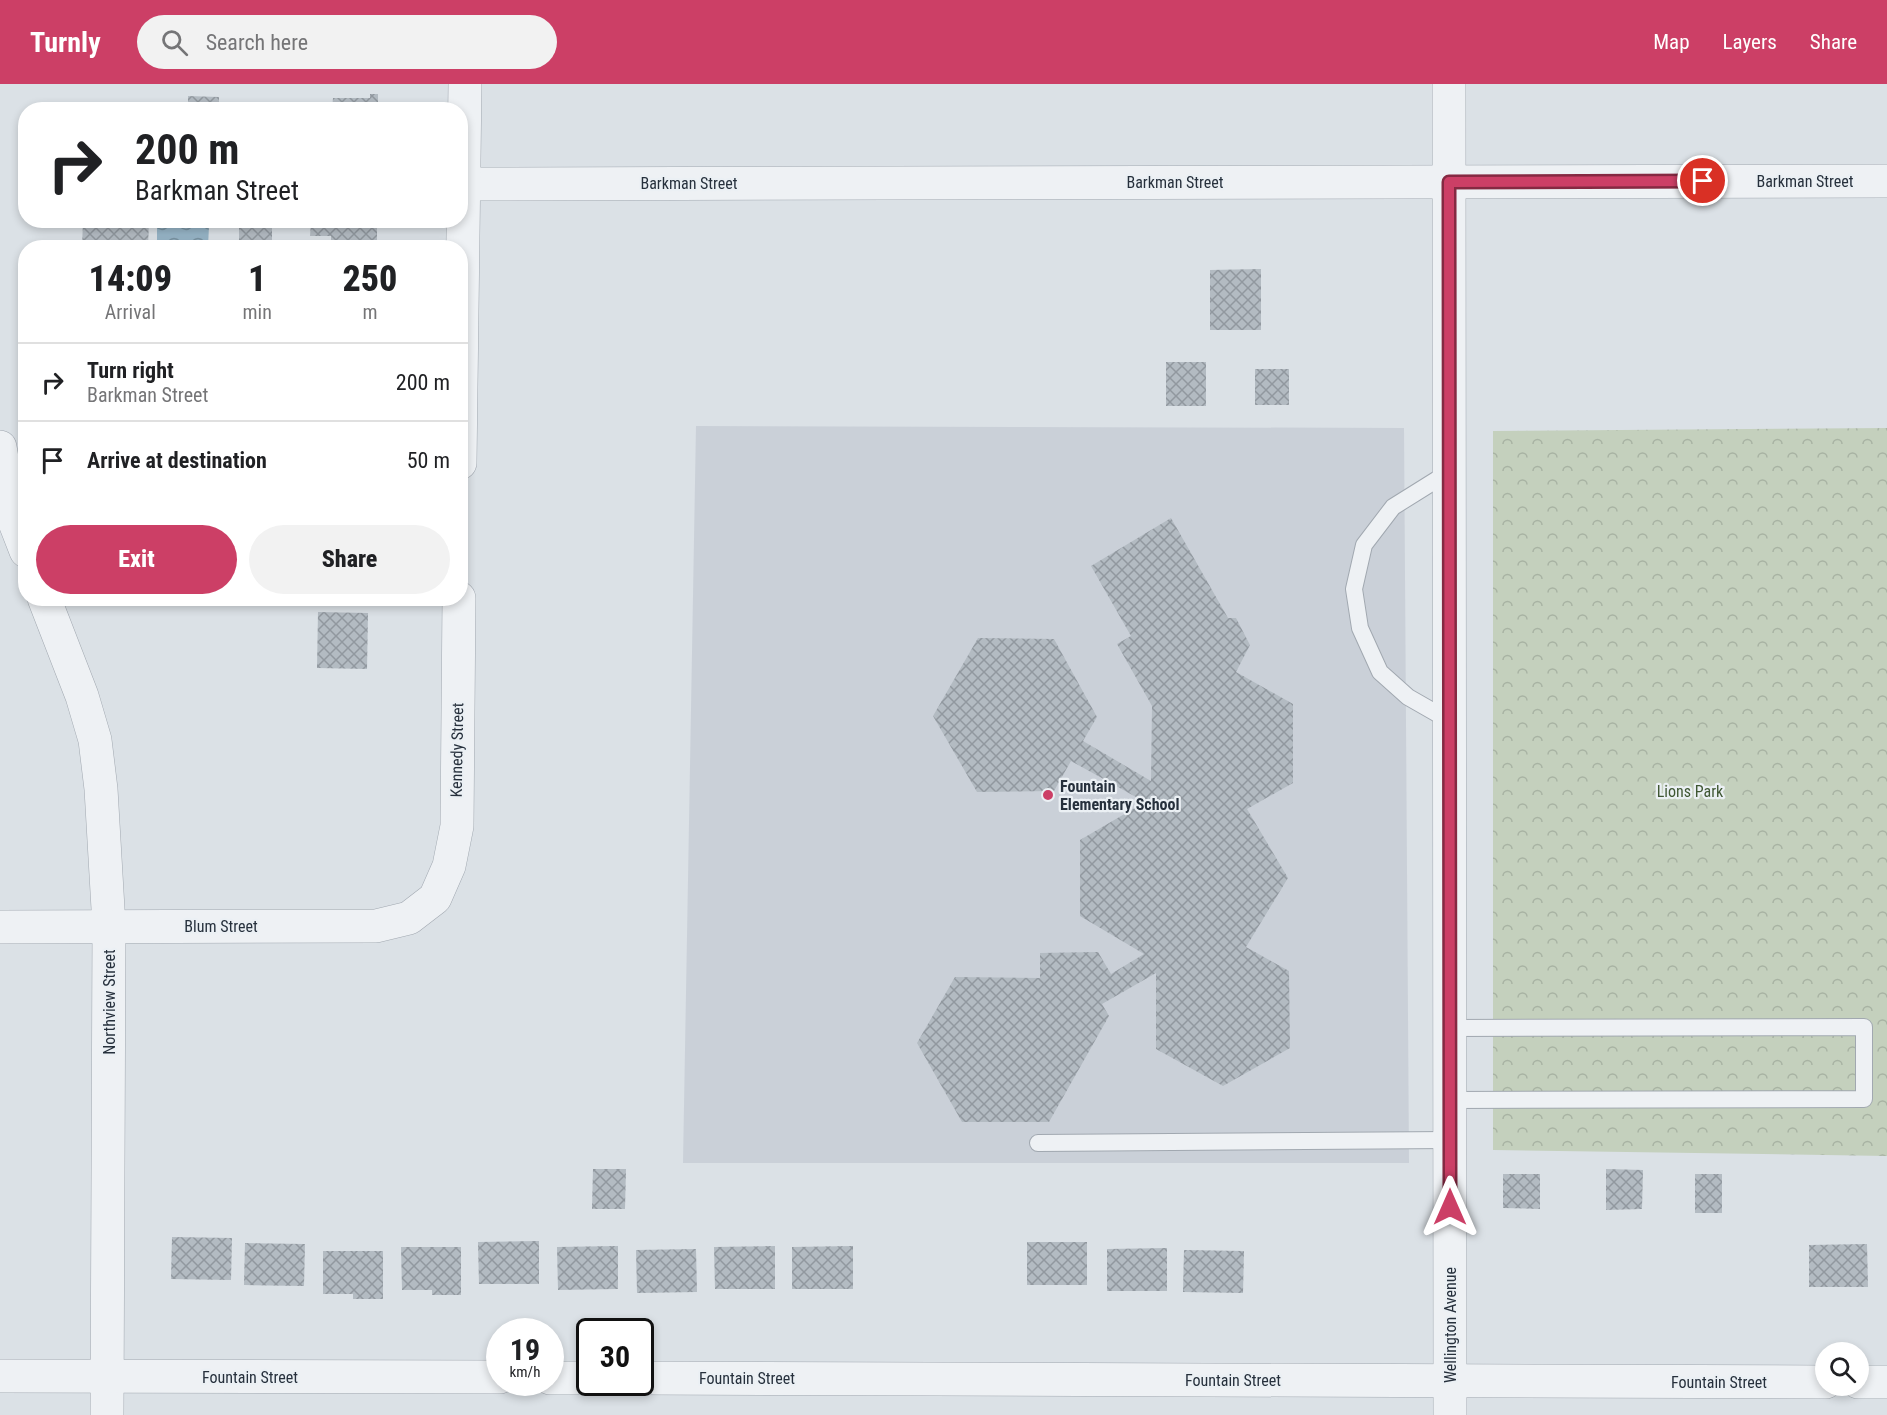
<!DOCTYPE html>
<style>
:root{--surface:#fff;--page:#f2f2f2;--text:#202124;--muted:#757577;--line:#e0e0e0;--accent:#cc3f66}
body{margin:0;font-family:"Roboto Condensed",sans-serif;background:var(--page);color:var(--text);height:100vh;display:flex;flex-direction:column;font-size:22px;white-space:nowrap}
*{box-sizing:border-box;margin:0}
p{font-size:20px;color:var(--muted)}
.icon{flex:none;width:33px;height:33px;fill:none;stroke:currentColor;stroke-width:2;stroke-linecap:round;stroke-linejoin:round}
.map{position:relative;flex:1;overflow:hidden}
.sheet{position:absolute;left:18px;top:156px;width:450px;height:366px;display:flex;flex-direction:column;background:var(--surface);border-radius:24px;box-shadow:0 3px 9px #0003}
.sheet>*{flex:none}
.banner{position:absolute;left:18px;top:18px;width:450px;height:126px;border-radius:24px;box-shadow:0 3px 9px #0003;background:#fff;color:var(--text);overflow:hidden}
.fabs{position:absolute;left:1815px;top:1258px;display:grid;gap:12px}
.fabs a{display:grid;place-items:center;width:54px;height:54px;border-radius:50%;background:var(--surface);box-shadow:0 3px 9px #0003;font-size:30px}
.speed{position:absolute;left:486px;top:1234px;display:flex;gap:12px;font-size:30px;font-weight:700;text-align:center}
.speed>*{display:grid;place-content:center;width:78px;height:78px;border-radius:50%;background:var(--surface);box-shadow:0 3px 9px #0003;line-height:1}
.speed small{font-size:15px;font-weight:400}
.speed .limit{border:3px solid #111;border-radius:9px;background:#fff;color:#111}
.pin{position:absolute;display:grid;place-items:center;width:51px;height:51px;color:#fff;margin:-26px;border:3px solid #fff;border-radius:50%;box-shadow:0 2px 6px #0007}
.me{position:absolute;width:66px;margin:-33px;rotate:0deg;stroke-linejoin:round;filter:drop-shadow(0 0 4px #0008)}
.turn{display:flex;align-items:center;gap:21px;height:126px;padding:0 18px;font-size:27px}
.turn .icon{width:78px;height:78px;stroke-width:2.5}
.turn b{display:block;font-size:42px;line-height:51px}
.eta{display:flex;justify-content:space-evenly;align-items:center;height:102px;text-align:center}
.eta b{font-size:36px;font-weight:800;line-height:42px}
.primary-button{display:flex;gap:12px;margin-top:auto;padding:12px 18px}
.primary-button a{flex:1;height:69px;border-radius:36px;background:var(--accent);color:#fff;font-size:24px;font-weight:800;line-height:69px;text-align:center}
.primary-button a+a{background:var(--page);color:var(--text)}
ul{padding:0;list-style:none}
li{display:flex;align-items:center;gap:18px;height:78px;padding:0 18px;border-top:2px solid var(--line)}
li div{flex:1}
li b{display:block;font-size:22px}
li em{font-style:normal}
header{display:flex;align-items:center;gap:36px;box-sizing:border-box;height:84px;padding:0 30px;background:var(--accent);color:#fff}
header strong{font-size:28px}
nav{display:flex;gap:33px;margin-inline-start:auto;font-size:21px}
.search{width:420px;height:54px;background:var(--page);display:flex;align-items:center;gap:15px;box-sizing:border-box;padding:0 21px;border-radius:33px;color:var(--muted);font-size:22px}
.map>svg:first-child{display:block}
.built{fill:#cad0d8}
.park{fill:url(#park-crowns)}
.water{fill:url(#water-waves)}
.building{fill:url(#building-cross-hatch)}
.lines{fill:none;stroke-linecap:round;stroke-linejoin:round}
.service-casing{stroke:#a1a8b0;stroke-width:18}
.minor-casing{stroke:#a1a8b0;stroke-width:34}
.service{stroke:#eef1f4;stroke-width:16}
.minor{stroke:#eef1f4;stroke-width:33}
.route-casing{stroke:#852942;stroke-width:15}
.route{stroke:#cc3f66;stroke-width:10}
.poi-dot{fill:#cc3f66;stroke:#ebf0f4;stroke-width:2}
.labels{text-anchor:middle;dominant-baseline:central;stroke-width:4.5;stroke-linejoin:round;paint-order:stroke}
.street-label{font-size:16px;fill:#26303c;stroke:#ebf0f4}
.poi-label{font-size:16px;font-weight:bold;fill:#26303c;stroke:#ebf0f4;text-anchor:start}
.park-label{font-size:16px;fill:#3f5733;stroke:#ebf0f4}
</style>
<header>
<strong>Turnly</strong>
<div class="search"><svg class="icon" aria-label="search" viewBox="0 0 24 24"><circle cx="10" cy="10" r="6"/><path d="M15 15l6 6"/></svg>Search here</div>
<nav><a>Map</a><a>Layers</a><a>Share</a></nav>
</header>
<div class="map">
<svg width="1887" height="1331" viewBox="0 0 1887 1331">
<defs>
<pattern id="park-crowns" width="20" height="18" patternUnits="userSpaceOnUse" patternTransform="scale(1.5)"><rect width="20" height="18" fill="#c4d0bd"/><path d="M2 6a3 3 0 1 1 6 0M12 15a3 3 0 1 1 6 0" fill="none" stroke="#a8b3a3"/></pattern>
<pattern id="water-waves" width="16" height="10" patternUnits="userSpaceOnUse" patternTransform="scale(1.5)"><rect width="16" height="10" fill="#96b4c6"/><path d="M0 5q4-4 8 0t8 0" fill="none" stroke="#7a93a2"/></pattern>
<pattern id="building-cross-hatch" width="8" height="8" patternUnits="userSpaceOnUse" patternTransform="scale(1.5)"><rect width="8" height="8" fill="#b3bbc2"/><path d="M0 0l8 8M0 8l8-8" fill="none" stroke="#91989f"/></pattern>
</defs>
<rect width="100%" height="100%" fill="#dbe1e6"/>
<path class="built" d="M696,342L1404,344L1409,1079H683Z"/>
<path class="park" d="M1887,344V1072L1493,1066V347Z"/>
<path class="water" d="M157,142H209L208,163H157Z"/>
<g class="building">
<path d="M370,10H378V26H332L333,14H370Z"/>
<path d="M188,12L219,13V26H188Z"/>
<path d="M83,136H149L148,164H82Z"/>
<path d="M265,136V140L272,139V164H239V138Z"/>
<path d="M329,136H377V164L331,161V152H310L311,138Z"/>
<path d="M1261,185V246H1210V186Z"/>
<rect x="1166" y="278" width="40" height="44"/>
<rect x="1255" y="285" width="34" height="36"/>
<path d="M1171,434L1228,534H1236L1250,561L1236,588L1293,620V699L1247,725L1288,794L1246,863L1289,887L1290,964L1223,1002L1156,965V889L1102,920L1109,932L1049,1038H962L917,959L955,893L1040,894V869L1098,868L1111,890L1144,870L1080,832V756L1145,718L1071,677L1054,707L977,708L933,632L978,554L1054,555L1097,633L1083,657L1151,697L1152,622L1117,560L1131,552L1091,482Z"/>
<rect x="260" y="514" width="37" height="4"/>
<path d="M318,528L368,529L367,585L317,584Z"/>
<path d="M593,1085H626L625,1125H592Z"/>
<path d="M1606,1085L1643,1086L1642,1125L1606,1126Z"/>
<path d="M1503,1090H1540V1125L1503,1124Z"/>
<rect x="1695" y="1090" width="27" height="39"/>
<path d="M172,1153L232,1154L231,1196L171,1195Z"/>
<path d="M539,1157V1200H479L478,1158Z"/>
<rect x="1027" y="1158" width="60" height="43"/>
<path d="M245,1159L305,1160L304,1202L244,1201Z"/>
<path d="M1867,1160L1868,1203H1809V1161Z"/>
<path d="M618,1162V1205L558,1206L557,1163Z"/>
<path d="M775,1162V1205H715L714,1163Z"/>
<path d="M853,1162V1205H792V1163Z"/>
<path d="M401,1163H461V1211H432V1206H402Z"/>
<path d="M1167,1164V1207H1107V1165Z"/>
<path d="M696,1165L697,1208L637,1209L636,1166Z"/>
<path d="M1184,1166L1244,1167L1243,1209L1183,1208Z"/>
<path d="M323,1167H383V1215H353V1210H323Z"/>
</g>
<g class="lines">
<g class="service-casing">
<g id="service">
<path d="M1449,388L1393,423L1364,461L1354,505L1360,544L1380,588L1408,613L1450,637"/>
<path d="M1450,1016L1864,1015V943L1450,944"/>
<path d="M1038,1059L1450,1056"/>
</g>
</g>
<g class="minor-casing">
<g id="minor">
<path d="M1449,0L1450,1331"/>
<path d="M464,100L1887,97"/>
<path d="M0,363L12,431L26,467"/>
<path d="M460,379L465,0"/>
<path d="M44,514L82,612L95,656L101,705L109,842L107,1331"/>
<path d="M0,843L376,842L409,834L435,814L449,782L457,742L459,514"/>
<path d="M0,1292L500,1293"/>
<path d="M550,1294H590"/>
<path d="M640,1294L1826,1298"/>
<path d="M1858,1298H1887"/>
</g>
</g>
<use href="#service" class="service"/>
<use href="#minor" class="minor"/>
</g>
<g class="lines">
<g class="route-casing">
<path id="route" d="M1450,1123L1449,98L1703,97"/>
</g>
<use href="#route" class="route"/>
</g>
<circle class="poi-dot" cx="1048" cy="711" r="6"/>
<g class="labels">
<g class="street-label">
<text x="1805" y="97">Barkman Street</text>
<text x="1175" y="98">Barkman Street</text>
<text x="689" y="99">Barkman Street</text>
<text transform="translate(457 666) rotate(-89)">Kennedy Street</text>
<text x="221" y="842">Blum Street</text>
<text transform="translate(109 918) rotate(-90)">Northview Street</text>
<text transform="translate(1450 1241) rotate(-90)">Wellington Avenue</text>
<text x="250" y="1293">Fountain Street</text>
<text x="747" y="1294">Fountain Street</text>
<text x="1233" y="1296">Fountain Street</text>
<text x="1719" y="1298">Fountain Street</text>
</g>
<g class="poi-label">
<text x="1060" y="702">Fountain<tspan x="1060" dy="18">Elementary School</tspan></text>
</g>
<g class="park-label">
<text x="1690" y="707">Lions Park</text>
</g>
</g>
</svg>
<div class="fabs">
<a><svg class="icon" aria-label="search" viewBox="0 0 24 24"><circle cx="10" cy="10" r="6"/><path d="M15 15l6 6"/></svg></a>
</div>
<div class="speed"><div>19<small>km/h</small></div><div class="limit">30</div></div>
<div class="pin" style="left:1703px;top:97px;background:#d93025"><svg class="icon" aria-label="arrive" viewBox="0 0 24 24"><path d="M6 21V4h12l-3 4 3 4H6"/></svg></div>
<svg class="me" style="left:1450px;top:1123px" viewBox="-20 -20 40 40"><path d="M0-17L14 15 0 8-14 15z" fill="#cc3f66" stroke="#fff" stroke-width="4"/></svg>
<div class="banner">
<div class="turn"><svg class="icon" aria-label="right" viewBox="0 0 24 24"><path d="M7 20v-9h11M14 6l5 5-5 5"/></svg><div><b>200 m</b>Barkman Street</div></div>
</div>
<section class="sheet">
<div class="eta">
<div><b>14:09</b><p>Arrival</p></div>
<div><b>1</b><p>min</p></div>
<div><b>250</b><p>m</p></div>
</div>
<ul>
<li><svg class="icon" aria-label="right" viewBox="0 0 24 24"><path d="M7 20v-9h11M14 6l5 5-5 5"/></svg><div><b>Turn right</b><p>Barkman Street</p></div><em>200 m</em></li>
<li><svg class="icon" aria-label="arrive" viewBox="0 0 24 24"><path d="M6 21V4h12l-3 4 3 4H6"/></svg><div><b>Arrive at destination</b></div><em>50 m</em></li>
</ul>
<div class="primary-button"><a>Exit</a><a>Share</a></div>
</section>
</div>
